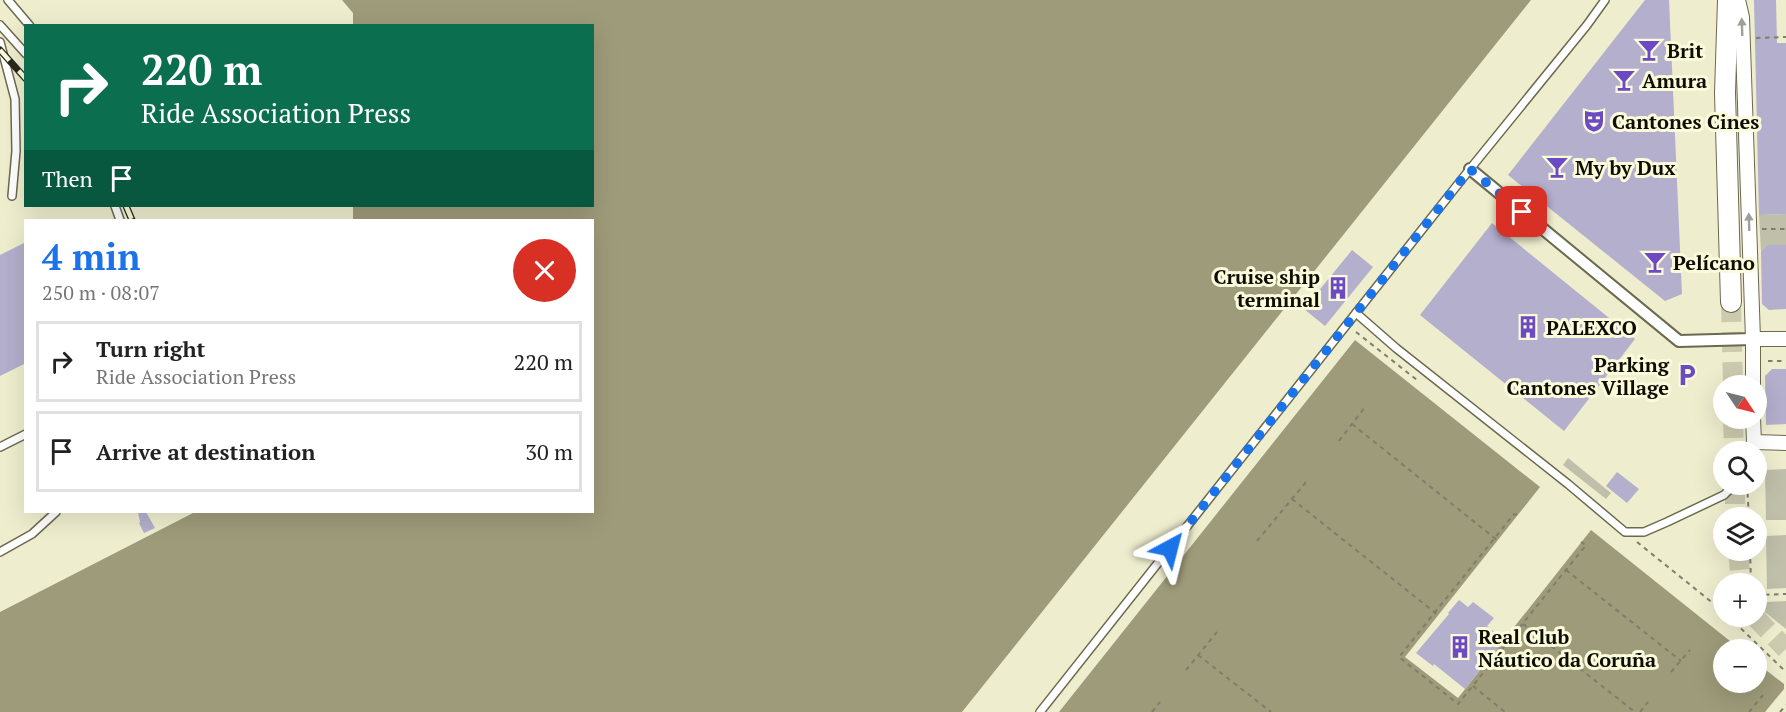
<!DOCTYPE html>
<meta charset="utf-8">
<style>
:root{--surface:#fff;--page:#f2f2f2;--text:#222;--muted:#767676;--line:#e0e0e0;--accent:#1a73e8}
body{margin:0;font-family:"PT Serif",serif;background:var(--page);color:var(--text);height:100vh;display:flex;flex-direction:column;font-size:22px;white-space:nowrap}
*{box-sizing:border-box;margin:0}
p{font-size:20px;color:var(--muted)}
.icon{flex:none;width:33px;height:33px;fill:none;stroke:currentColor;stroke-width:2;stroke-linecap:round;stroke-linejoin:round}
.map{position:relative;flex:1;overflow:hidden}
.drawer{position:absolute;left:24px;top:219px;width:570px;height:294px;display:flex;flex-direction:column;background:var(--surface);border-radius:0px;box-shadow:0 6px 24px #0002}
.drawer>*{flex:none}
.guide{position:absolute;left:24px;top:24px;width:570px;height:183px;border-radius:0px;box-shadow:0 6px 24px #0002;background:#0b6e4f;color:#fff;overflow:hidden}
.needle{width:39px;rotate:125deg}
.tools{position:absolute;left:1713px;top:375px;display:grid;gap:12px}
.tools a{display:grid;place-items:center;width:54px;height:54px;border-radius:50%;background:var(--surface);box-shadow:0 6px 24px #0002;font-size:30px}
.pin{position:absolute;display:grid;place-items:center;width:51px;height:51px;color:#fff;margin:-26px;border-radius:12px;box-shadow:0 3px 9px #0006}
.me{position:absolute;width:66px;margin:-33px;rotate:38deg;stroke-linejoin:round;filter:drop-shadow(0 0 4px #0008)}
.turn{display:flex;align-items:center;gap:21px;height:126px;padding:0 18px;font-size:27px}
.turn .icon{width:78px;height:78px;stroke-width:2.5}
.turn b{display:block;font-size:42px;line-height:51px}
.then{display:flex;align-items:center;height:57px;padding:0 18px;background:#0003;gap:12px;font-size:22px}
.round{display:grid;place-items:center;flex:none;width:63px;height:63px;border-radius:32px;background:var(--page)}
.overview{display:flex;align-items:center;justify-content:space-between;height:102px;padding:0 18px}
h1{font-size:36px;font-weight:600;line-height:45px;color:var(--accent)}
ul{padding:0;list-style:none}
li{display:flex;align-items:center;gap:18px;height:81px;margin:0 12px 9px;padding:0 6px;border:3px solid var(--line);border-radius:0px}
li div{flex:1}
li b{display:block;font-size:22px}
li em{font-style:normal}
.map>svg:first-child{display:block}
.green{fill:#c0bfaa}
.water{fill:#9d9b79}
.building{fill:#b3afcc}
.lines{fill:none;stroke-linecap:round;stroke-linejoin:round}
.secondary-tunnel{stroke:#cccbb0;stroke-width:20;stroke-dasharray:20 10;stroke-linecap:butt}
.service-casing{stroke:#6b694e;stroke-width:10}
.pedestrian-casing{stroke:#6b694e;stroke-width:14}
.minor-casing{stroke:#6b694e;stroke-width:16}
.secondary-casing{stroke:#6b694e;stroke-width:22}
.path{stroke:#7f7e6a;stroke-width:2;stroke-dasharray:4.5 4.5;stroke-linecap:butt}
.service{stroke:#fff;stroke-width:7}
.pedestrian{stroke:#fff;stroke-width:10}
.minor{stroke:#fff;stroke-width:14}
.secondary{stroke:#fff;stroke-width:20}
.rail-casing{stroke:#29281c;stroke-width:7}
.rail{stroke:#fbfadb;stroke-width:4.5;stroke-dasharray:14;stroke-linecap:butt}
.oneway{fill:#9f9e9b}
.route{stroke:#1a73e8;stroke-width:10;stroke-dasharray:0 18}
.labels{text-anchor:middle;dominant-baseline:central;stroke-width:6;stroke-linejoin:round;paint-order:stroke}
.poi-label{font-size:20px;font-weight:bold;fill:#0e0d04;stroke:#fbfadb;text-anchor:start}
</style>
<div class="map">
<svg width="1786" height="712" viewBox="0 0 1786 712">
<rect width="100%" height="100%" fill="#eeedce"/>
<g class="green">
<path d="M1786,214V245H1767L1761,252L1759,215Z"/>
<path d="M1568,458L1611,493L1606,499L1563,465Z"/>
<path d="M1786,469V520H1766L1765,470Z"/>
<path d="M1786,535V588L1767,589L1766,536Z"/>
<path d="M1786,601V629L1765,612L1766,602Z"/>
</g>
<g class="water">
<path d="M342,0H1531L962,712H0V612L195,512H592V220H353V206H592V26L353,25V13Z"/>
<path d="M1355,340L1540,487L1405,657L1458,698L1591,530L1740,649L1724,650V682H1756L1757,663L1784,684V689L1765,712H1059Z"/>
</g>
<g class="building">
<path d="M1645,0H1669L1682,294L1665,301L1508,175Z"/>
<path d="M1754,0H1776L1777,43H1786V214L1759,215Z"/>
<path d="M1492,223L1635,339L1564,431L1420,315Z"/>
<path d="M26,242V363L0,376V255Z"/>
<path d="M1767,245H1786V309L1769,310L1762,304L1761,252Z"/>
<path d="M1352,250L1373,267L1325,326L1304,309Z"/>
<path d="M1772,369H1786V424L1766,425L1765,376Z"/>
<path d="M1617,472L1639,489L1627,503L1606,486Z"/>
<path d="M138,512H146L155,528L144,533L139,523L140,522Z"/>
<path d="M1459,600L1468,607L1473,602L1494,618L1487,626L1504,640L1465,689L1434,664L1433,666L1416,653L1449,614L1448,613Z"/>
</g>
<g class="lines">
<g class="secondary-tunnel">
<path d="M1731,302L1733,386"/>
<path d="M1733,418L1734,452"/>
<path d="M1735,484V518"/>
<path d="M1738,550L1741,584"/>
<path d="M1754,616L1786,649"/>
</g>
<g class="service-casing">
<g id="service">
<path d="M8,0L30,26"/>
<path d="M0,25L26,54"/>
<path d="M0,42L15,99L16,151L12,196"/>
<path d="M115,206L120,220"/>
<path d="M1356,313L1396,348L1568,484L1625,532H1644L1667,522L1724,495L1735,484"/>
<path d="M0,447L26,434"/>
<path d="M0,552L32,534L56,512"/>
<path d="M1040,712L1470,169L1587,25L1605,0"/>
</g>
</g>
<g class="pedestrian-casing">
<path id="pedestrian" d="M1470,169L1679,341L1753,339"/>
</g>
<g class="minor-casing">
<g id="minor">
<path d="M1738,0L1742,17L1753,339V386"/>
<path d="M1753,339H1786"/>
<path d="M1753,418L1754,442L1786,443"/>
</g>
</g>
<g class="secondary-casing">
<path id="secondary" d="M1728,0L1725,93L1731,302"/>
</g>
<g class="path">
<path d="M1756,38L1786,37"/>
<path d="M1762,229H1786"/>
<path d="M1356,332L1417,380"/>
<path d="M1768,361H1786"/>
<path d="M1352,424L1497,540"/>
<path d="M1339,441L1365,407"/>
<path d="M1747,484L1749,518"/>
<path d="M1292,499L1438,615"/>
<path d="M1517,515L1514,514L1399,657L1458,704L1586,545L1581,542"/>
<path d="M1257,541L1306,482"/>
<path d="M1637,542L1724,612"/>
<path d="M1750,550L1751,584"/>
<path d="M1566,570L1681,661"/>
<path d="M1756,595L1786,594"/>
<path d="M1728,616L1786,672"/>
<path d="M1523,624L1635,712"/>
<path d="M1198,655L1271,712"/>
<path d="M1186,670L1217,632"/>
<path d="M1671,672L1690,650"/>
<path d="M1473,686L1505,712"/>
<path d="M1152,712L1160,702"/>
<path d="M1640,712L1648,702"/>
<path d="M1749,712L1763,695"/>
<path d="M1780,712L1786,705"/>
</g>
<use href="#service" class="service"/>
<use href="#pedestrian" class="pedestrian"/>
<use href="#minor" class="minor"/>
<use href="#secondary" class="secondary"/>
<g class="rail-casing">
<g id="rail">
<path d="M0,50L26,79"/>
<path d="M126,206L132,220"/>
</g>
</g>
<use href="#rail" class="rail"/>
</g>
<defs><path id="oneway-solid" d="M-6-.8H1V-3.2L6.5 0L1 3.2V.8H-6Z" transform="scale(1.5)"/></defs>
<g class="oneway">
<use href="#oneway-solid" transform="translate(1742 27) rotate(-92)"/>
<use href="#oneway-solid" transform="translate(1749 222) rotate(-92)"/>
</g>
<g class="lines">
<path class="route" d="M1170,548L1470,169L1522,212"/>
</g>
<defs>
<g id="bar-bare" transform="scale(1.8)"><path d="M-6-5H6L.8 .8V4.5H3.5V6h-7V4.5H-.8V.8Z" fill="#6c4ac3" stroke="#fbfadb" stroke-width="2.5" paint-order="stroke"/></g>
<g id="theatre-bare" transform="scale(1.8)"><path d="M-5-5.5Q0-4 5-5.5V0Q5 5 0 6Q-5 5-5 0ZM-3.3-2.5H-1v1.5H-3.3ZM1-2.5H3.3v1.5H1ZM-2.8 1Q0 5.5 2.8 1Z" fill="#6c4ac3" stroke="#fbfadb" stroke-width="2.5" paint-order="stroke"/></g>
<g id="building-bare" transform="scale(1.8)"><path d="M-4-6H4V6H1V3H-1V6H-4ZM-2.5-4.3h1.7v1.8h-1.7ZM.8-4.3h1.7v1.8H.8ZM-2.5-1h1.7V.8h-1.7ZM.8-1h1.7V.8H.8Z" fill="#6c4ac3" stroke="#fbfadb" stroke-width="2.5" paint-order="stroke"/></g>
<g id="parking-bare" transform="scale(1.8)"><path d="M-3.5-5.5H1a3.5 3.5 0 0 1 0 7H-1V5.5H-3.5ZM-1-3.4V-.6H.8a1.4 1.4 0 0 0 0-2.8Z" fill="#6c4ac3" stroke="#fbfadb" stroke-width="2.5" paint-order="stroke"/></g>
</defs>
<g fill-rule="evenodd">
<use href="#bar-bare" x="1649" y="50"/>
<use href="#bar-bare" x="1624" y="80"/>
<use href="#theatre-bare" x="1594" y="121"/>
<use href="#bar-bare" x="1557" y="167"/>
<use href="#bar-bare" x="1655" y="262"/>
<use href="#building-bare" x="1338" y="288"/>
<use href="#building-bare" x="1528" y="327"/>
<use href="#parking-bare" x="1687" y="375"/>
<use href="#building-bare" x="1460" y="647"/>
</g>
<g class="labels">
<g class="poi-label">
<text x="1667" y="50">Brit</text>
<text x="1642" y="80">Amura</text>
<text x="1612" y="121">Cantones Cines</text>
<text x="1575" y="167">My by Dux</text>
<text x="1673" y="262">Pelícano</text>
<text x="1320" y="276" text-anchor="end">Cruise ship<tspan x="1320" dy="23">terminal</tspan></text>
<text x="1546" y="327">PALEXCO</text>
<text x="1669" y="364" text-anchor="end">Parking<tspan x="1669" dy="23">Cantones Village</tspan></text>
<text x="1478" y="636">Real Club<tspan x="1478" dy="23">Náutico da Coruña</tspan></text>
</g>
</g>
</svg>
<div class="tools">
<a><svg class="needle" viewBox="-14 -14 28 28"><path d="M0-13l5 13h-10z" fill="#e53935"/><path d="M0 13l5-13h-10z" fill="#767676"/></svg></a>
<a><svg class="icon" aria-label="search" viewBox="0 0 24 24"><circle cx="10" cy="10" r="6"/><path d="M15 15l6 6"/></svg></a>
<a><svg class="icon" aria-label="layers" viewBox="0 0 24 24"><path d="M12 4l9 5-9 5-9-5zM3 14l9 5 9-5"/></svg></a>
<a>+</a>
<a>−</a>
</div>
<div class="pin" style="left:1522px;top:212px;background:#d93025"><svg class="icon" aria-label="arrive" viewBox="0 0 24 24"><path d="M6 21V4h12l-3 4 3 4H6"/></svg></div>
<svg class="me" style="left:1170px;top:548px" viewBox="-20 -20 40 40"><path d="M0-17L14 15 0 8-14 15z" fill="#1a73e8" stroke="#fff" stroke-width="4"/></svg>
<div class="guide">
<div class="turn"><svg class="icon" aria-label="right" viewBox="0 0 24 24"><path d="M7 20v-9h11M14 6l5 5-5 5"/></svg><div><b>220 m</b>Ride Association Press</div></div>
<div class="then">Then<svg class="icon" aria-label="arrive" viewBox="0 0 24 24"><path d="M6 21V4h12l-3 4 3 4H6"/></svg></div>
</div>
<section class="drawer">
<div class="overview"><div><h1>4 min</h1><p>250 m · 08:07</p></div><a class="round" style="background:#d93025;color:#fff"><svg class="icon" aria-label="close" viewBox="0 0 24 24"><path d="M6 6l12 12M18 6L6 18"/></svg></a></div>
<ul>
<li><svg class="icon" aria-label="right" viewBox="0 0 24 24"><path d="M7 20v-9h11M14 6l5 5-5 5"/></svg><div><b>Turn right</b><p>Ride Association Press</p></div><em>220 m</em></li>
<li><svg class="icon" aria-label="arrive" viewBox="0 0 24 24"><path d="M6 21V4h12l-3 4 3 4H6"/></svg><div><b>Arrive at destination</b></div><em>30 m</em></li>
</ul>
</section>
</div>
